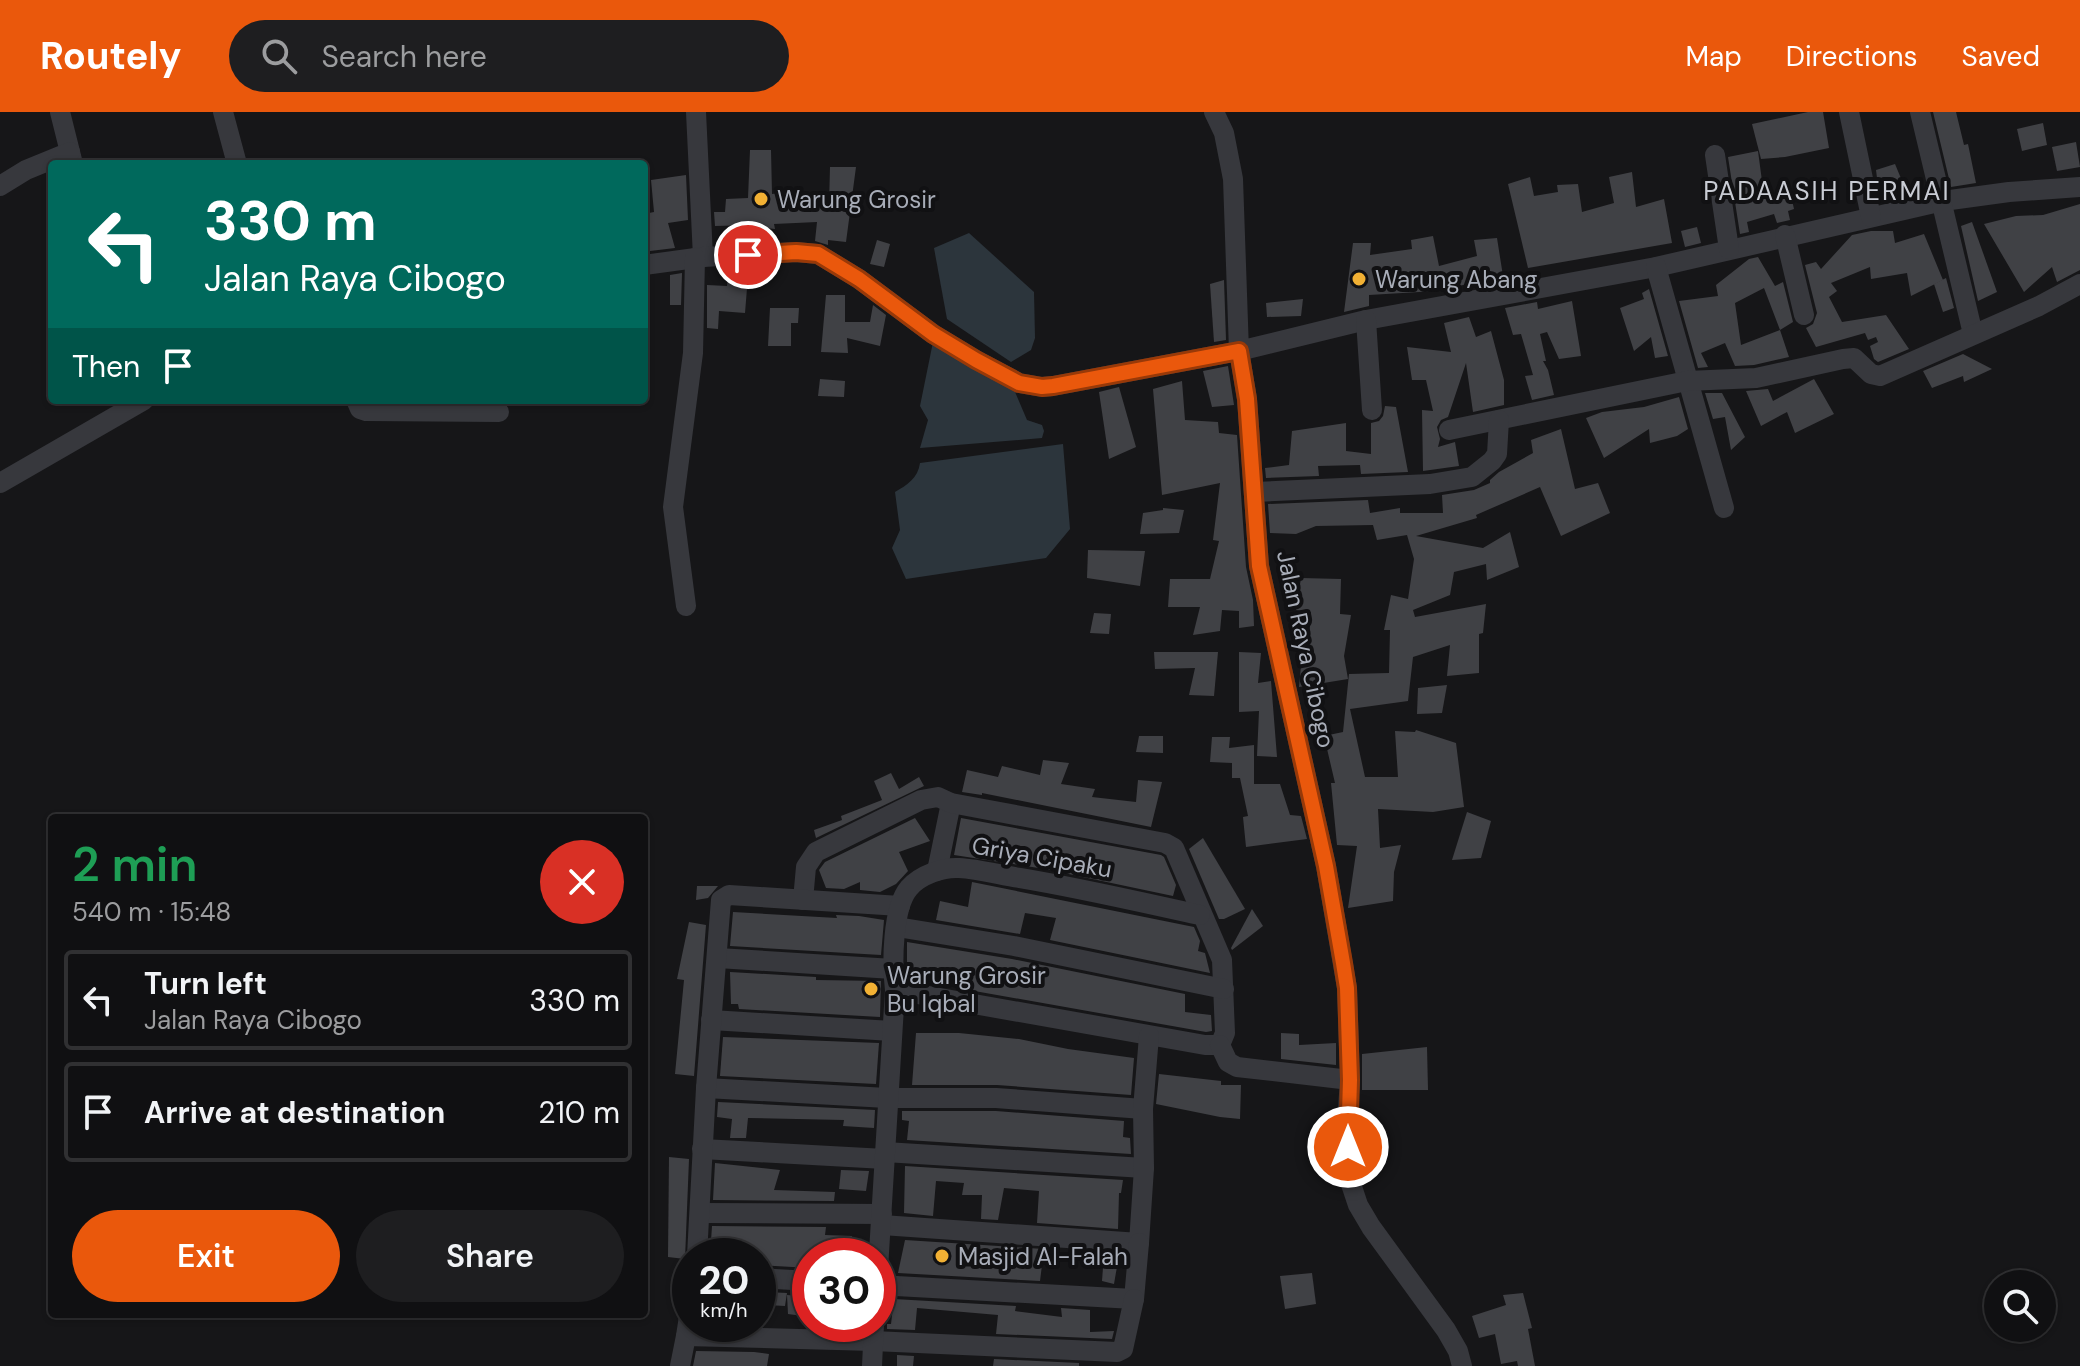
<!DOCTYPE html>
<meta charset="utf-8">
<style>
:root{--surface:#101012;--page:#1e1e20;--text:#f1f3f6;--muted:#9c9d9f;--line:#303032;--accent:#ea580c}
body{margin:0;font-family:"DM Sans",sans-serif;background:var(--page);color:var(--text);height:100vh;display:flex;flex-direction:column;font-size:30px;white-space:nowrap}
*{box-sizing:border-box;margin:0}
p{font-size:26px;color:var(--muted)}
.icon{flex:none;width:44px;height:44px;fill:none;stroke:currentColor;stroke-width:2;stroke-linecap:round;stroke-linejoin:round}
.map{position:relative;flex:1;overflow:hidden}
.sheet{position:absolute;left:48px;top:702px;width:600px;height:504px;display:flex;flex-direction:column;background:var(--surface);border-radius:8px;box-shadow:0 2px 6px #0004,0 0 0 2px var(--line)}
.sheet>*{flex:none}
.guide{position:absolute;left:48px;top:48px;width:600px;height:244px;border-radius:8px;box-shadow:0 2px 6px #0004,0 0 0 2px var(--line);background:#00695c;color:#fff;overflow:hidden}
.fabs{position:absolute;left:1984px;top:1158px;display:grid;gap:16px}
.fabs a{display:grid;place-items:center;width:72px;height:72px;border-radius:50%;background:var(--surface);box-shadow:0 2px 6px #0004,0 0 0 2px var(--line);font-size:40px}
.speed{position:absolute;left:672px;top:1126px;display:flex;gap:16px;font-size:40px;font-weight:700;text-align:center}
.speed>*{display:grid;place-content:center;width:104px;height:104px;border-radius:50%;background:var(--surface);box-shadow:0 2px 6px #0004,0 0 0 2px var(--line);line-height:1}
.speed small{font-size:20px;font-weight:400}
.speed .limit{border:12px solid #d22;background:#fff;color:#111}
.pin{position:absolute;display:grid;place-items:center;width:68px;height:68px;color:#fff;margin:-34px;border:4px solid #fff;border-radius:50%;box-shadow:0 2px 8px #0007}
.me{position:absolute;width:88px;margin:-44px;rotate:0deg;stroke-linejoin:round;filter:drop-shadow(0 0 6px #0008)}
.turn{display:flex;align-items:center;gap:28px;height:168px;padding:0 24px;font-size:36px}
.turn .icon{width:104px;height:104px;stroke-width:2.5}
.turn b{display:block;font-size:56px;line-height:68px}
.then{display:flex;align-items:center;height:76px;padding:0 24px;background:#0003;gap:16px;font-size:30px}
.round{display:grid;place-items:center;flex:none;width:84px;height:84px;border-radius:42px;background:var(--page)}
.summary{display:flex;align-items:center;justify-content:space-between;height:136px;padding:0 24px}
h1{font-size:48px;font-weight:600;line-height:60px;color:#1e9e55}
.primary-button{display:flex;gap:16px;margin-top:auto;padding:16px 24px}
.primary-button a{flex:1;height:92px;border-radius:48px;background:var(--accent);color:#fff;font-size:32px;font-weight:600;line-height:92px;text-align:center}
.primary-button a+a{background:var(--page);color:var(--text)}
ul{padding:0;list-style:none}
li{display:flex;align-items:center;gap:24px;height:100px;margin:0 16px 12px;padding:0 8px;border:4px solid var(--line);border-radius:8px}
li div{flex:1}
li b{display:block;font-size:30px}
li em{font-style:normal}
header{display:flex;align-items:center;gap:48px;box-sizing:border-box;height:112px;padding:0 40px;background:var(--accent);color:#fff}
header strong{font-size:38px}
nav{display:flex;gap:44px;margin-inline-start:auto;font-size:28px}
.search{width:560px;height:72px;background:var(--page);display:flex;align-items:center;gap:20px;box-sizing:border-box;padding:0 28px;border-radius:44px;color:var(--muted);font-size:30px}
.map>svg:first-child{display:block}
.water{fill:#2c353c}
.building{fill:#404145;fill-rule:evenodd}
.lines{fill:none;stroke-linecap:round;stroke-linejoin:round}
.minor{stroke:#37383d;stroke-width:20}
.route-casing{stroke:#983908;stroke-width:20}
.route{stroke:#ea580c;stroke-width:14}
.poi-dot{fill:#f2b134;stroke:#111113;stroke-width:3}
.labels{text-anchor:middle;dominant-baseline:central;stroke-width:8;stroke-linejoin:round;paint-order:stroke}
.poi-label{font-size:24px;fill:#a8adb8;stroke:#111113;text-anchor:start}
.street-label{font-size:24px;fill:#a8adb8;stroke:#111113}
.neighbourhood-label{font-size:26px;letter-spacing:2px;fill:#c9ccd4;stroke:#111113}
</style>
<header>
<strong>Routely</strong>
<div class="search"><svg class="icon" aria-label="search" viewBox="0 0 24 24"><circle cx="10" cy="10" r="6"/><path d="M15 15l6 6"/></svg>Search here</div>
<nav><a>Map</a><a>Directions</a><a>Saved</a></nav>
</header>
<div class="map">
<svg width="2080" height="1254" viewBox="0 0 2080 1254">
<rect width="100%" height="100%" fill="#161618"/>
<g class="water">
<path d="M969,121L1034,180L1035,226L1031,238L1011,250L947,207L934,136Z"/>
<path d="M933,230L1015,280L1027,308L1042,313L1044,319L1042,326L920,336L928,308L920,294Z"/>
<path d="M1063,332L1070,417L1046,446L906,467L892,436L900,418L895,380C907,373 918,366 920,351Z"/>
</g>
<g class="building">
<path d="M1808,0H1823L1829,36L1785,45L1761,47L1752,12Z"/>
<path d="M1933,0H1956L1964,33L1968,32L1976,71L1951,75Z"/>
<path d="M2043,11L2047,33L2022,39L2017,17Z"/>
<path d="M2076,30L2080,55L2057,59L2052,35Z"/>
<path d="M750,38H771L772,82L796,79L797,91L829,93L830,55H856L846,130L828,128V133L815,129L817,110L774,112L775,117L755,115V113L715,114L714,100H725L726,87L748,86Z"/>
<path d="M1758,39L1764,84L1790,79L1794,97L1788,99L1790,108L1777,111L1774,102L1747,110L1749,120L1740,122L1728,45Z"/>
<path d="M1895,52L1905,76L1879,82L1876,58Z"/>
<path d="M1632,60L1636,95L1664,87L1672,131L1528,156L1508,72L1530,65L1534,84L1558,80L1557,73L1578,72L1582,100L1614,91L1609,65Z"/>
<path d="M686,63L688,108L668,111L675,136L650,139L644,102L654,100L651,68Z"/>
<path d="M2080,92V158L2057,170L2052,155L2024,180L1984,112L2016,104L2043,103Z"/>
<path d="M1972,110L1997,180L1978,189L1961,114Z"/>
<path d="M1697,115L1701,131L1685,135L1681,119Z"/>
<path d="M1871,119H1893L1895,131L1924,122L1943,168L1911,184L1907,161L1871,167L1870,155L1831,171L1837,179L1829,185L1842,210L1886,203L1909,237L1878,250L1874,247L1870,234L1878,230L1876,225L1868,228L1865,221L1816,235L1806,216L1813,212L1817,201L1805,153L1816,150L1821,157L1852,123Z"/>
<path d="M1433,124L1439,154L1477,144L1474,128L1497,126L1503,164L1480,167L1481,169L1436,179L1369,183V194L1344,200L1353,131H1371L1370,143L1412,137L1411,128Z"/>
<path d="M877,128L890,132L884,155L870,152Z"/>
<path d="M1758,145L1775,174L1783,170L1793,210L1780,218L1789,245L1754,253L1735,254L1725,231L1701,241L1708,255L1698,256L1679,189L1718,184L1716,173L1749,147ZM1764,176L1780,218L1741,233L1735,191Z"/>
<path d="M682,161L681,193H670V163Z"/>
<path d="M728,162L748,164L745,201L719,199L718,217L707,216V173L727,174Z"/>
<path d="M1946,166L1954,196L1943,200L1934,172Z"/>
<path d="M1224,168L1226,228L1214,230L1210,172Z"/>
<path d="M1649,177L1668,244L1655,246L1651,225L1634,239L1620,196L1644,187L1642,181Z"/>
<path d="M826,183H845V210H870L873,193L886,203L880,234L847,226L848,241L821,240Z"/>
<path d="M1303,187L1301,204L1267,205L1266,191Z"/>
<path d="M1572,189L1581,244L1559,247L1547,220L1540,222L1546,249H1543L1548,258L1554,283L1532,288L1525,264L1533,263L1521,222L1513,223L1505,196L1537,190L1538,197Z"/>
<path d="M770,196H799L798,211H791V234H768Z"/>
<path d="M1469,205L1476,225L1491,219L1504,268V293L1473,300L1466,251L1448,305L1441,308L1437,315L1440,327L1438,335L1455,330L1459,354L1423,359L1422,298L1433,299L1426,268H1412L1407,235L1451,240L1444,211Z"/>
<path d="M1963,242L1992,257L1964,270L1963,264L1932,276L1923,259Z"/>
<path d="M1228,254L1234,293L1212,295L1203,259Z"/>
<path d="M820,267L845,269L844,285L818,284Z"/>
<path d="M1814,267L1834,302L1795,321L1787,300L1761,314L1746,279L1768,277L1773,289Z"/>
<path d="M1182,269L1185,308L1218,310L1219,321L1237,323L1246,455L1253,488L1254,514L1239,516V499L1222,498L1220,519L1193,523L1200,495H1168L1170,467H1210L1219,429L1213,428L1220,371L1162,383L1153,277Z"/>
<path d="M1119,275L1136,335L1109,347L1099,280Z"/>
<path d="M1705,281H1722L1745,325L1731,338L1725,305L1713,307Z"/>
<path d="M1679,285L1688,317L1677,324L1650,331L1649,317L1604,346L1586,306L1602,300L1644,295Z"/>
<path d="M1385,294L1396,295L1408,360L1361,362L1360,353L1318,354L1319,364L1266,366L1265,356L1289,353L1292,319L1346,311V339L1371,342V311L1379,309L1383,304Z"/>
<path d="M1561,317L1575,377L1598,371L1610,401L1561,424L1540,375L1476,403L1477,406L1416,424L1483,436L1510,420L1519,455L1487,468L1486,452L1454,460L1450,483L1413,498L1415,505L1486,492L1483,521L1479,522V561L1447,564L1450,533L1413,545L1408,589L1350,597L1365,665H1398L1395,619L1415,620L1416,618L1456,631L1464,695L1433,700L1378,697L1380,736L1401,733L1394,760L1393,789L1348,796L1357,734L1337,733L1331,671H1335L1324,624L1343,620L1349,562L1389,561L1390,518H1384L1391,483L1408,487L1414,447L1407,423L1377,428L1373,413L1316,414L1296,422L1270,421L1268,392L1368,388L1370,401L1400,396V401H1443L1442,383L1474,378L1490,371V368L1499,360L1533,341L1531,328Z"/>
<path d="M1163,396L1184,398L1179,421L1140,422L1143,401L1163,398Z"/>
<path d="M1088,438L1145,439L1140,474L1087,466Z"/>
<path d="M1301,466L1341,467L1340,502L1351,503L1344,544L1348,567L1299,575L1302,543H1308L1311,500L1296,498Z"/>
<path d="M1094,501L1111,502L1109,522L1090,521Z"/>
<path d="M1154,540H1218L1214,584L1189,583L1195,556L1155,557Z"/>
<path d="M1239,540L1261,541L1258,571L1271,569L1277,645L1257,644L1259,599L1239,600Z"/>
<path d="M1447,573L1442,601L1417,602L1418,576Z"/>
<path d="M1139,624H1163V641L1136,640Z"/>
<path d="M1212,625H1230L1229,636L1254,633V672H1280L1290,703L1301,704L1307,727L1246,735L1243,705L1248,704L1240,666H1232V651L1210,650Z"/>
<path d="M1043,648L1069,651L1061,672L1095,677L1092,685L1136,690L1138,668L1162,670L1151,715L982,681V683L962,680L967,658L998,665L1002,654L1040,663Z"/>
<path d="M891,661L899,677L919,665L924,674L816,726L814,718L842,708L841,704L882,688L874,669Z"/>
<path d="M1467,700L1491,709L1481,746L1452,748Z"/>
<path d="M915,706L930,729L899,740L908,759L896,772L880,780L860,778V770L844,777L826,776L819,758L825,750Z"/>
<path d="M961,706L1161,743L1164,745L1176,773L1173,784L1045,757L954,743Z"/>
<path d="M1203,726L1245,797L1224,807H1219L1189,737Z"/>
<path d="M972,770L1194,815L1200,829L1198,839L1205,841L1210,861L1050,828L1056,806L1025,801L1020,822L936,808L940,789L968,795Z"/>
<path d="M697,774H718L708,786L696,788Z"/>
<path d="M1252,797L1263,814L1232,838L1231,836Z"/>
<path d="M733,800L837,806L836,803L859,804L884,808L881,843L730,834Z"/>
<path d="M689,810L706,813L694,964L675,962L684,868L677,867Z"/>
<path d="M907,830L1012,847L1185,882V900L1211,903L1212,919L1206,920L907,867Z"/>
<path d="M730,860L816,865V868L881,869L880,905L739,897L738,892H731Z"/>
<path d="M916,921H959L1019,927L1068,937L1134,946L1131,983L997,973H912Z"/>
<path d="M1281,921L1299,922V933L1336,931V953L1281,947Z"/>
<path d="M723,925L879,931L876,972L720,964Z"/>
<path d="M1427,935L1428,978H1362V942Z"/>
<path d="M1159,962L1221,969V973H1241L1240,1007L1220,1005L1156,992Z"/>
<path d="M718,990L875,998L874,1016L843,1014L844,1008L748,1006L746,1026H730L732,1007L717,1005Z"/>
<path d="M902,999H996L1124,1009L1123,1025L1130,1026L1131,1042L907,1028L909,1009L902,1008Z"/>
<path d="M669,1045L689,1047L685,1147L668,1145Z"/>
<path d="M715,1051L780,1058L774,1078L835,1080L834,1089L713,1088Z"/>
<path d="M905,1054L1123,1068L1121,1081H1119L1118,1117L1037,1111L1039,1079L1004,1076L998,1108L981,1107L982,1083H962L964,1071L936,1069L933,1104L904,1101Z"/>
<path d="M841,1058L869,1059L866,1079L839,1077Z"/>
<path d="M712,1114L826,1115L825,1123L852,1124L850,1141H810V1156L758,1153V1144H710Z"/>
<path d="M905,1128L1044,1137L1040,1169L898,1161Z"/>
<path d="M1104,1142L1119,1143L1114,1172L1102,1169Z"/>
<path d="M1312,1161L1316,1192L1285,1197L1280,1164Z"/>
<path d="M767,1180L787,1181L785,1194L767,1193Z"/>
<path d="M1523,1181L1532,1216L1528,1217L1535,1254H1518L1517,1249L1501,1252L1495,1222L1479,1226L1472,1204L1506,1193L1503,1183Z"/>
<path d="M787,1183L810,1185V1205L788,1202Z"/>
<path d="M894,1187L1016,1194L1015,1199L1062,1205L1061,1196L1090,1198V1220L1114,1219L1112,1227L996,1222L998,1203L917,1196L915,1218L887,1217V1212H891Z"/>
<path d="M696,1239L754,1240L769,1242L767,1254H693Z"/>
<path d="M897,1243L914,1244L913,1254H897Z"/>
<path d="M994,1247L1079,1251V1254H993Z"/>
</g>
<g class="lines">
<g class="minor">
<path d="M60,0L73,52"/>
<path d="M223,0L237,52"/>
<path d="M696,0L703,145"/>
<path d="M1214,0L1224,21L1233,67L1239,239L1366,208L1656,155L1943,89L2009,80L2080,75"/>
<path d="M1849,0L1871,105"/>
<path d="M1920,0L1973,222"/>
<path d="M1715,43L1729,137"/>
<path d="M0,74L26,58L70,40"/>
<path d="M1785,123L1804,203"/>
<path d="M644,153L703,145L796,140L818,142L859,167L933,222L976,248L1019,271L1042,275L1053,274L1239,239L1247,287L1259,454L1326,754L1347,876L1350,968L1347,1011L1351,1072L1358,1093L1371,1115L1446,1218L1458,1239L1462,1254"/>
<path d="M1656,155L1724,396"/>
<path d="M1366,208L1372,298"/>
<path d="M356,288L360,297L366,299L499,300"/>
<path d="M1449,318L1687,269L1756,266L1843,247L1854,246L1871,262L1880,264L2039,194L2080,172"/>
<path d="M0,371L144,288"/>
<path d="M1255,380L1430,372L1472,365L1492,349L1497,342L1499,308"/>
<path d="M686,494L673,395L693,241L695,146"/>
<path d="M937,759L951,691"/>
<path d="M803,788L806,755L816,740L921,688L938,685L951,691L1165,731L1174,736L1222,848L1225,921L1220,933H1205L895,878"/>
<path d="M897,815L1014,834L1224,877"/>
<path d="M718,846L893,857"/>
<path d="M711,908L892,919"/>
<path d="M1220,933L1228,950L1237,955L1350,968"/>
<path d="M706,976L887,986H996L1143,997"/>
<path d="M702,1037L885,1047"/>
<path d="M885,1040L1144,1056"/>
<path d="M700,1101L882,1102"/>
<path d="M882,1113L1139,1131L1144,1056L1143,997L1149,924"/>
<path d="M697,1144L706,976L721,788L729,783L900,794"/>
<path d="M878,1157L895,878C892,852 892,796 909,776C920,763 943,755 959,756C979,757 1000,763 1020,766C1080,776 1140,790 1200,803"/>
<path d="M758,1166L810,1169"/>
<path d="M878,1173L1134,1187L1139,1131"/>
<path d="M690,1198L686,1224L873,1229L1117,1240L1123,1237L1134,1187"/>
<path d="M680,1254L686,1224"/>
<path d="M872,1254L874,1212"/>
</g>
</g>
<g class="lines">
<g class="route-casing">
<path id="route" d="M748,143L796,140L818,142L859,167L933,222L976,248L1019,271L1042,275L1053,274L1239,239L1247,287L1259,454L1326,754L1343,851L1347,876L1350,968L1348,1035"/>
</g>
<use href="#route" class="route"/>
</g>
<g class="poi-dot">
<circle cx="761" cy="87" r="8"/>
<circle cx="1359" cy="167" r="8"/>
<circle cx="871" cy="877" r="8"/>
<circle cx="942" cy="1144" r="8"/>
</g>
<g class="labels">
<g class="poi-label">
<text x="777" y="87">Warung Grosir</text>
<text x="1375" y="167">Warung Abang</text>
<text x="887" y="863">Warung Grosir<tspan x="887" dy="28">Bu Iqbal</tspan></text>
<text x="958" y="1144">Masjid Al-Falah</text>
</g>
<g class="street-label">
<text transform="translate(1306 537) rotate(78)">Jalan Raya Cibogo</text>
<text transform="translate(1042 745) rotate(10)">Griya Cipaku</text>
</g>
<g class="neighbourhood-label">
<text x="1827" y="79">PADAASIH PERMAI</text>
</g>
</g>
</svg>
<div class="fabs">
<a><svg class="icon" aria-label="search" viewBox="0 0 24 24"><circle cx="10" cy="10" r="6"/><path d="M15 15l6 6"/></svg></a>
</div>
<div class="speed"><div>20<small>km/h</small></div><div class="limit">30</div></div>
<div class="pin" style="left:748px;top:143px;background:#d93025"><svg class="icon" aria-label="arrive" viewBox="0 0 24 24"><path d="M6 21V4h12l-3 4 3 4H6"/></svg></div>
<svg class="me" style="left:1348px;top:1035px" viewBox="-20 -20 40 40"><circle r="17" fill="#ea580c" stroke="#fff" stroke-width="3"/><path d="M0-11L8 9 0 5-8 9z" fill="#fff"/></svg>
<div class="guide">
<div class="turn"><svg class="icon" aria-label="left" viewBox="0 0 24 24"><path d="M17 20v-9H6M10 6l-5 5 5 5"/></svg><div><b>330 m</b>Jalan Raya Cibogo</div></div>
<div class="then">Then<svg class="icon" aria-label="arrive" viewBox="0 0 24 24"><path d="M6 21V4h12l-3 4 3 4H6"/></svg></div>
</div>
<section class="sheet">
<div class="summary"><div><h1>2 min</h1><p>540 m · 15:48</p></div><a class="round" style="background:#d93025;color:#fff"><svg class="icon" aria-label="close" viewBox="0 0 24 24"><path d="M6 6l12 12M18 6L6 18"/></svg></a></div>
<ul>
<li><svg class="icon" aria-label="left" viewBox="0 0 24 24"><path d="M17 20v-9H6M10 6l-5 5 5 5"/></svg><div><b>Turn left</b><p>Jalan Raya Cibogo</p></div><em>330 m</em></li>
<li><svg class="icon" aria-label="arrive" viewBox="0 0 24 24"><path d="M6 21V4h12l-3 4 3 4H6"/></svg><div><b>Arrive at destination</b></div><em>210 m</em></li>
</ul>
<div class="primary-button"><a>Exit</a><a>Share</a></div>
</section>
</div>
